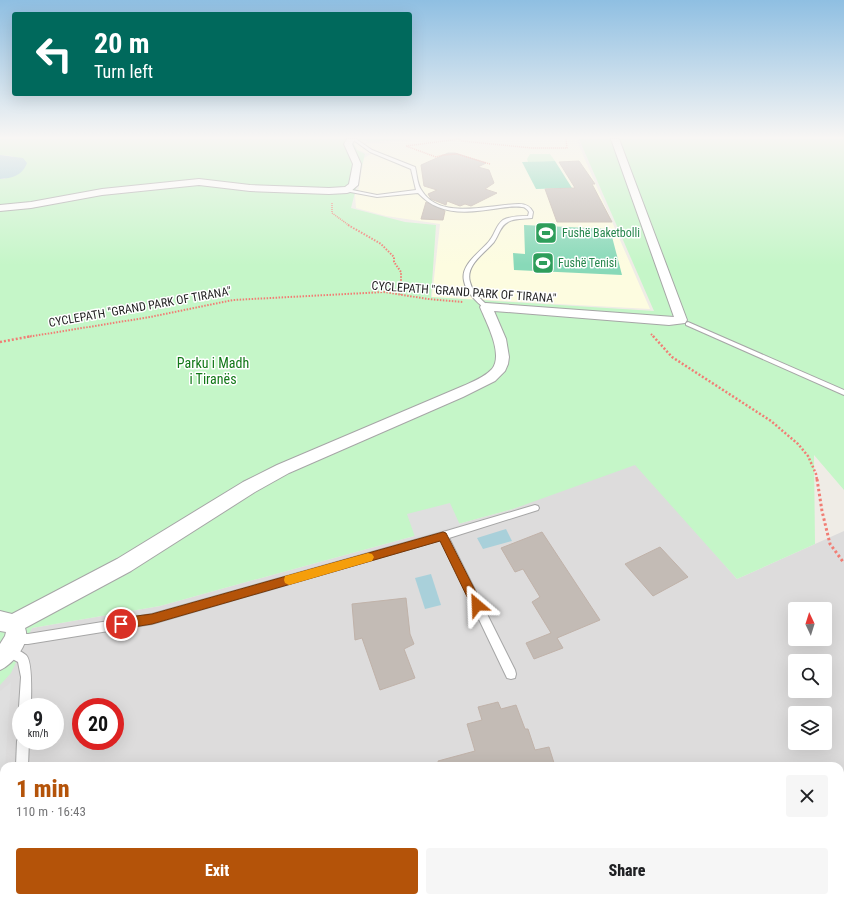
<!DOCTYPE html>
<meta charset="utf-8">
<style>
:root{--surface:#fff;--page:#f6f6f6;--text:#202124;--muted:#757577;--accent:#b45309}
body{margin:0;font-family:"Roboto Condensed",sans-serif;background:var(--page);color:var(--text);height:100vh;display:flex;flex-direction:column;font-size:15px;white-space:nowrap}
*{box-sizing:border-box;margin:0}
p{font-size:13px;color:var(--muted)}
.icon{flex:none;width:22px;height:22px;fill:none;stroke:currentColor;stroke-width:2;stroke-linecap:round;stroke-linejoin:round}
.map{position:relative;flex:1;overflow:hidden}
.details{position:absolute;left:0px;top:762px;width:844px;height:140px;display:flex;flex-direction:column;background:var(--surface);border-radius:12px 12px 0 0;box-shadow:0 4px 16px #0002}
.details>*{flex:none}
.top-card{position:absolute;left:12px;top:12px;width:400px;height:84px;border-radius:4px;box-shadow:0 4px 16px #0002;background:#00695c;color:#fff;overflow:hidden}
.needle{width:26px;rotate:356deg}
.controls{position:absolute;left:788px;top:602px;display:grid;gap:8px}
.controls a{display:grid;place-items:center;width:44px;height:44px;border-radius:4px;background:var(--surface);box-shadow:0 4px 16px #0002;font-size:20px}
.speed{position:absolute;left:12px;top:698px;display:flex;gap:8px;font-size:20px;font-weight:700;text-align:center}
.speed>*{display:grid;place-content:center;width:52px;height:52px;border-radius:50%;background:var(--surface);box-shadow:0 4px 16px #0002;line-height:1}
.speed small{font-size:10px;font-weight:400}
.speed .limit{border:6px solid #d22;background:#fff;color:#111}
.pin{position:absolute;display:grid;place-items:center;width:34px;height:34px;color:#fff;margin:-17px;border:2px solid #fff;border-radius:50%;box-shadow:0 1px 4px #0007}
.me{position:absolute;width:44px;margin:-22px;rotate:334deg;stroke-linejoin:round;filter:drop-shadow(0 0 3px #0008)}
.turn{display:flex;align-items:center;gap:14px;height:84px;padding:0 16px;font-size:18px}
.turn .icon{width:52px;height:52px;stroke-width:2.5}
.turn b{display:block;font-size:28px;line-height:34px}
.round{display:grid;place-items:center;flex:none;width:42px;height:42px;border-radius:4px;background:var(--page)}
.headline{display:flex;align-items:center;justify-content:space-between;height:68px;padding:0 16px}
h1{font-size:24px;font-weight:800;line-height:30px;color:var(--accent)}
.button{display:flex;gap:8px;margin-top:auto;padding:8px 16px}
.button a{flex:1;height:46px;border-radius:4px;background:var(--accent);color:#fff;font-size:16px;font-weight:800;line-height:46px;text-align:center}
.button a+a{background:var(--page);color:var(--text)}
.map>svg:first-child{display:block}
.residential{fill:#dddcdc;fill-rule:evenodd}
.education{fill:#fdfce0}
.park{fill:#c5f6c8}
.pitch{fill:#88d9b8}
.parking{fill:#dfdfdf}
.water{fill:#a9d0da}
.building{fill:#c3bbb5;stroke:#c0b2a9}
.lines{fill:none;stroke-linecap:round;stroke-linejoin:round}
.lane-casing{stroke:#a6a6a6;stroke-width:2}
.street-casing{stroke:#a6a6a6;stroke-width:2}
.path-far3{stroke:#f17d74;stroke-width:1.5;stroke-dasharray:1 1;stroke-linecap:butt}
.path-far2{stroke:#f17d74;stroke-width:2;stroke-dasharray:1.5 1.5;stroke-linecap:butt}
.path-far1{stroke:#f17d74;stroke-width:2.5;stroke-dasharray:2 2;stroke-linecap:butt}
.path{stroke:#f17d74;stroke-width:3;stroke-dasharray:2.5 2.5;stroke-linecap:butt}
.lane{fill:#fff;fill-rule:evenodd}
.street{fill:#fff;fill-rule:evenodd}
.route{fill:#b45309;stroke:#753606}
.slow{fill:#f59e0b}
.labels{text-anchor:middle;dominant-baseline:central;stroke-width:3;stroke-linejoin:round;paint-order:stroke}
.far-leisure-label{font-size:12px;fill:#27864d;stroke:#fff;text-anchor:start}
.far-street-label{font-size:12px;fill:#1f1f1f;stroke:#fff}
.park-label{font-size:14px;fill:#127718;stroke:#fff}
</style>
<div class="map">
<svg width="844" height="902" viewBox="0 0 844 902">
<rect width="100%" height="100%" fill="#efece6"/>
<path class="residential" d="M635,462L737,579L844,531V902H0V670L32,628L160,606L239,584L513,509L584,480ZM795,609H825V639H795ZM795,661H825V691H795ZM21,707H55V741H21ZM81,707H115V741H81ZM795,713H825V743H795ZM4,766H840V898H4Z"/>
<path class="education" d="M432,139H576L650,309L432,297L440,224L386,216L356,208L355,195L358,191L364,158L371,154L358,150L352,141L364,140L365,144Z"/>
<g class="park">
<path d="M0,139H415L368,142L366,140L352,141L357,150L365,154L351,208L405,222L436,225L431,297L654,311L579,139H844V490L814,455L815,544L737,579L635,465L513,509L239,584L160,606L32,628L11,673L0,685V179H5L13,156L0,155Z"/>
<path d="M530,154H550L555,161L528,162L527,159Z"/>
</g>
<g class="pitch">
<path d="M555,161L572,188L536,189L522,162Z"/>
<path d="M524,225L610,229L622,275L514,270L513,253L525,254Z"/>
</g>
<g class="parking">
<path d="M450,503L460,525L415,537L407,514Z"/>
<path d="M11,682L4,781L0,784V691Z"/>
</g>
<g class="water">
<path d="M0,155L23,158L27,163C22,176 12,178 0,179Z"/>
<path d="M506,529L512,541L483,549L477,538Z"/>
<path d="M431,574L441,605L425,609L415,578Z"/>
</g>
<g class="building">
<path d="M448,153H455L486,163L478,167L489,170L494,183L485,189L497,193L471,206L465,204L460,206L447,201L446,205L431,199L428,194L437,190L424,186L421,165Z"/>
<path d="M579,161L595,184H592L612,222H557L545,189L575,188L559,162Z"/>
<path d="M426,202L445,211L443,220L421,219Z"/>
<path d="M542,532L600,620L557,638L563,648L534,659L526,643L551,633L532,602L540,597L523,569L515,572L501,548Z"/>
<path d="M660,547L688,577L653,596L625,564Z"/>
<path d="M406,598L410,634L414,644L404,649L415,678L380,690L362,638L355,640L352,604Z"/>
<path d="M498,702L501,709L516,705L525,729H528L535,750L549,747L555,766H439L438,761L475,751L467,724L482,720L478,707Z"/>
</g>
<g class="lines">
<g class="lane-casing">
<g id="lane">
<path d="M352,139H356L372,150L415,167C417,174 417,185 422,191C441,221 491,204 519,204C526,204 530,206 533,212L532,218C524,219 515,218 508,222C500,226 499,235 494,242C485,253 465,265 470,282C472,292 481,299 488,306V308H484C476,301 466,292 464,281C460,264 481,252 490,240C495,234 496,225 503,220C511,216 520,216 528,216L529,212C527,209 525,207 522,207C515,206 507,207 500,208C480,211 457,215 438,207C430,204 424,199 418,193L377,197L345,191V189H347L377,195L416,190L411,169L370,152Z"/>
<path d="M688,322L844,390V395L686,325V323Z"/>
<path d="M535,505L538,506L539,508L538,510L449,538L515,670L516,674L515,678L511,679L507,678L441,540L152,624L28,644H16L12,643L11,639L12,635L16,634H28L152,614L443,532Z"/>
<path d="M9,646C14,648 21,651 26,655C33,661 31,697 31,707H21V711L19,707L21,677L18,662L5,655L4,651L5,647Z"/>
<path d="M21,736V741H29L28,766H16L17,741L19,737Z"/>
</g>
</g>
<g class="street-casing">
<g id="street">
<path d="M347,139H355L352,144L361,164L358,185L350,192L347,193L329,194L250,191L199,185L102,195L31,208L0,211V205L31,202L102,189L199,179L250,185L329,188L345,187L349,184L353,164L344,144Z"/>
<path d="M611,139H619L687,320L685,323L669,325L494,311L506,339L509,357L508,364L505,371L495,381L463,397L289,473L255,492L131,571L25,628C31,643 13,664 0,670V644L5,636L6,632L0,631V611L12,614L117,559L243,482L277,465L463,386C472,382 485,377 492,369C504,354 486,322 480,307L482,304L486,303L674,317Z"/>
</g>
</g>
<g class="path-far3">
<path d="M490,164L457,154L443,155L436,157L406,146L459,139L462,141L532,148H567L566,139"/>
<path d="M332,203V213L350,226"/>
</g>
<g class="path-far2">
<path d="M348,225L381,244L394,257V262L401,272V295"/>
<path d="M651,334L654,337"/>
<path d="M27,337L150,317L233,300L384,292L428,299L463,302"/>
</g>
<g class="path-far1">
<path d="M653,336L672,357L771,421L798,444L808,456L816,474L817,480"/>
<path d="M0,342L32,336"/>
</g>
<path class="path" d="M817,479L822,511L830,544L844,563"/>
<use href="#lane" class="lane"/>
<use href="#street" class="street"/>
</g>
<linearGradient id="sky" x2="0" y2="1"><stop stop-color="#8fbfe2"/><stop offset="0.52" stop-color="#f8f6f4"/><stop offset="1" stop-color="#f8f6f4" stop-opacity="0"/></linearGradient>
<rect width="844" height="265" fill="url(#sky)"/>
<path class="route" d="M443,532L446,533L481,602L482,605L481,609L477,611L473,609L440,541L152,624L121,629L117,628L115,624L117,620L121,618L152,614Z"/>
<path class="slow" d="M368,553L372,554L374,557L372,561L368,562L289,585L285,583L284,580L285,576L289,575Z"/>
<defs>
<g id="stadium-square" transform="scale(1.15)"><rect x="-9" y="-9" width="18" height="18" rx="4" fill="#2e9e5b" stroke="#fff"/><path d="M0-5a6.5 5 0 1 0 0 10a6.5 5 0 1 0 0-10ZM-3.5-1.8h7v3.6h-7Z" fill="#fff"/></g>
</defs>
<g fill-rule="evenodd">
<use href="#stadium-square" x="546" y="233"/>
<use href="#stadium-square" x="543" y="263"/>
</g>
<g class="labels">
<g class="far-leisure-label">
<text x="562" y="233">Fushë Baketbolli</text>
<text x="558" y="263">Fushë Tenisi</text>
</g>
<g class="far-street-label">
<text transform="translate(464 292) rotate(4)">CYCLEPATH "GRAND PARK OF TIRANA"</text>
<text transform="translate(140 307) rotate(-10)">CYCLEPATH "GRAND PARK OF TIRANA"</text>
</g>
<g class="park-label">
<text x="213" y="363">Parku i Madh<tspan x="213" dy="16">i Tiranës</tspan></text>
</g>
</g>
</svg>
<div class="controls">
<a><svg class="needle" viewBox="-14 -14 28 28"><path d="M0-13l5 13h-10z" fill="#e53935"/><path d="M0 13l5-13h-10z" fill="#757577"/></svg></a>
<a><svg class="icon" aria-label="search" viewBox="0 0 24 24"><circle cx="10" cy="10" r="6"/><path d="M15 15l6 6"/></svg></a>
<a><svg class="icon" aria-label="layers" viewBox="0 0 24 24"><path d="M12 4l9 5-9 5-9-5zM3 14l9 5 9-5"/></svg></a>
</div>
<div class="speed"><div>9<small>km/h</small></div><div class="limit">20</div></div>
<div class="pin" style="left:121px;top:624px;background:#d93025"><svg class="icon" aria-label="arrive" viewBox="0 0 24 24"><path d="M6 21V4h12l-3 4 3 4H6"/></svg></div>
<svg class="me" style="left:477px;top:605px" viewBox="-20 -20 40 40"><path d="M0-17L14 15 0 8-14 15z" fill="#b45309" stroke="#fff" stroke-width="4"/></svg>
<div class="top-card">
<div class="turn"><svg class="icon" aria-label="left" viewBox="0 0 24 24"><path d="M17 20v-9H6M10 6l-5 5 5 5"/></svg><div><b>20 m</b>Turn left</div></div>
</div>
<section class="details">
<div class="headline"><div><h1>1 min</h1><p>110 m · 16:43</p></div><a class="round"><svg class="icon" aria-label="close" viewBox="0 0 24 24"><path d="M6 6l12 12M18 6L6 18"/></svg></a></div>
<div class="button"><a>Exit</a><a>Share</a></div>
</section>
</div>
